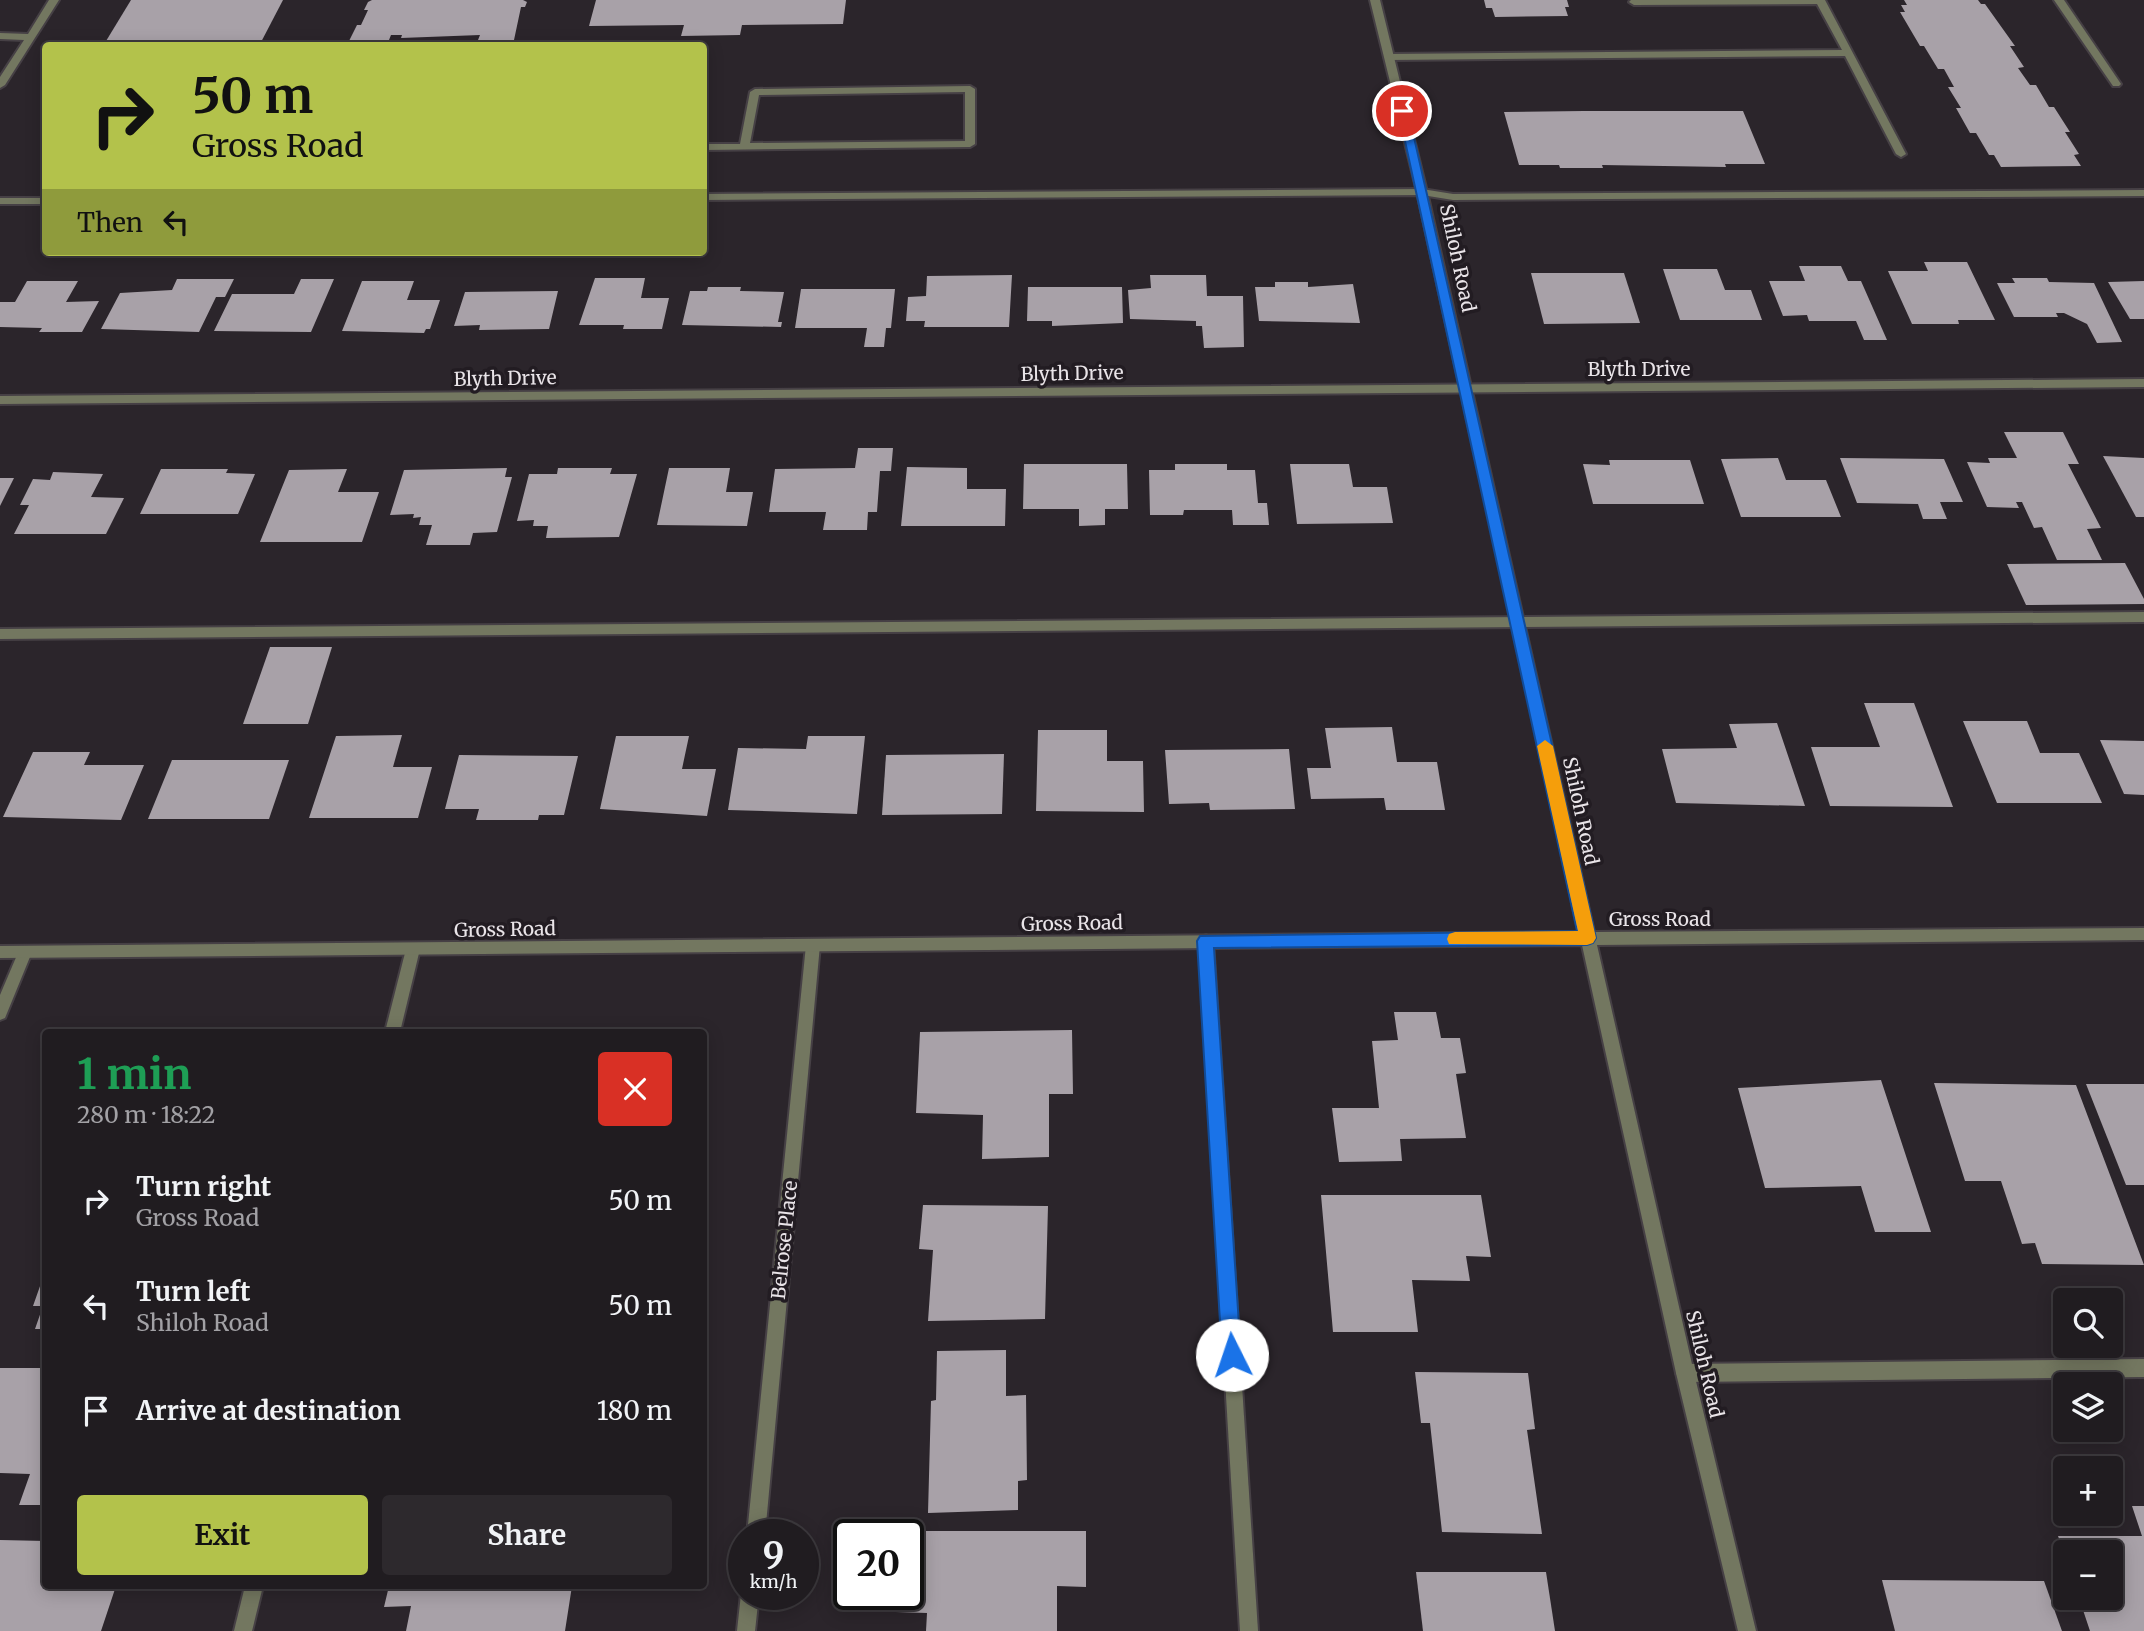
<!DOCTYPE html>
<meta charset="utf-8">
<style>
:root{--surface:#201c20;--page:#2d292d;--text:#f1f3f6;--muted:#a2a1a5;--line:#3d3a3e;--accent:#b3c24b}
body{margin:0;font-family:Merriweather,serif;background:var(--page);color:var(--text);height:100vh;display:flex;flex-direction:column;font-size:26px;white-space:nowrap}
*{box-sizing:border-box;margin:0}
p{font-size:23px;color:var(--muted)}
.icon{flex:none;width:38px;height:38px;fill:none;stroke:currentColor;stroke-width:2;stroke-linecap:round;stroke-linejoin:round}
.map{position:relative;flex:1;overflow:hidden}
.details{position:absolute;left:42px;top:1029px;width:665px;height:560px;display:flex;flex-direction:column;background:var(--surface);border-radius:7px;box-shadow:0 4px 18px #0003,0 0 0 2px var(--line)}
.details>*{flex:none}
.top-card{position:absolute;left:42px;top:42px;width:665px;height:214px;border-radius:7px;box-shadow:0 4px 18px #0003,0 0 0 2px var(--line);background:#b3c24b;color:#111;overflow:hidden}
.buttons{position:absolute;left:2053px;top:1288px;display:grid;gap:14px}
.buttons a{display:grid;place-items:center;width:70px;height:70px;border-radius:7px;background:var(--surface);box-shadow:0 4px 18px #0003,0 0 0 2px var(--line);font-size:35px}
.speed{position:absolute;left:728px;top:1519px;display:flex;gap:14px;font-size:35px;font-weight:700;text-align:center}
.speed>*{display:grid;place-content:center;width:91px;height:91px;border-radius:50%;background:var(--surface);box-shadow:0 4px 18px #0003,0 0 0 2px var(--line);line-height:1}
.speed small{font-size:18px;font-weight:400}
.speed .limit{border:4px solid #111;border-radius:10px;background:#fff;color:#111}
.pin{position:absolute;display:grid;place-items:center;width:60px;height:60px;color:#fff;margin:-30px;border:4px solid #fff;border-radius:50%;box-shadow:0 2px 7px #0007}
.me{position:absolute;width:77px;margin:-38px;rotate:356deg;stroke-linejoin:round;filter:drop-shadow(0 0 5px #0008)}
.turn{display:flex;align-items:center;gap:24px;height:147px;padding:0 35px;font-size:32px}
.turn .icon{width:91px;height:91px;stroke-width:2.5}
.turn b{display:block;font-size:49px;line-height:60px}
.then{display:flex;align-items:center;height:66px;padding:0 35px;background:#0003;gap:14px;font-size:26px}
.round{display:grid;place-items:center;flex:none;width:74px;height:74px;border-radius:7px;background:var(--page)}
.head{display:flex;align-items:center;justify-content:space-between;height:119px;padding:0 35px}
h1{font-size:42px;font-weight:700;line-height:52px;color:#1e9e55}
.primary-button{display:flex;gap:14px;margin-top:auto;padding:14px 35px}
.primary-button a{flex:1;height:80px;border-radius:7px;background:var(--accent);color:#111;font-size:28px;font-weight:700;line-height:80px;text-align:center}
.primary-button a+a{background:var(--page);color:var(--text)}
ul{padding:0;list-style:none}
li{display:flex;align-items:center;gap:21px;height:105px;padding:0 35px}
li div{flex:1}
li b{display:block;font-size:26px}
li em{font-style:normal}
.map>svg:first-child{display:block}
.building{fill:#a8a1a8}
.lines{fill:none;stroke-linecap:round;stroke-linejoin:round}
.service-casing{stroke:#464045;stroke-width:4}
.minor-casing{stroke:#464045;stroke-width:4}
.tertiary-casing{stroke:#464045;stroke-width:4}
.service{fill:#737760;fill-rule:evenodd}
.minor{fill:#737760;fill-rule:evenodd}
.tertiary{fill:#737760;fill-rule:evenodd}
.route{fill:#1a73e8;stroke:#114b97;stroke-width:2}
.slow{fill:#f59e0b}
.labels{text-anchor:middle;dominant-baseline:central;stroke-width:7;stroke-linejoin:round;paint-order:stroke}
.street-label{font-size:19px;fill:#e9e4e8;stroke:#221c22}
</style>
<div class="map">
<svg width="2144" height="1631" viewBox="0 0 2144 1631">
<rect width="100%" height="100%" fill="#2b252b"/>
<g class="building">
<path d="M131,0H283L259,46H103Z"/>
<path d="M372,0H523L527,2L525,7H521L514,40H478L480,35L401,38L402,35H391L389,40L349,41L357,25H361L368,10H364L368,2Z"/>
<path d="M596,0H846L843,24L742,25L740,35L681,36L684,25L589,26Z"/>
<path d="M1484,0H1567L1569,7H1565L1568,16L1495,17L1492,8H1486Z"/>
<path d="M1904,0H1978L1981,4H1985L2015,46H2010L2024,67L2018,68L2030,85H2036L2049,107H2054L2070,132H2065L2079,154L2074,155L2081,166L2001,167L1994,155H1989L1976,133H1970L1956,108H1961L1948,87H1954L1944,69H1938L1924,46H1920L1900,12H1905L1901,5H1907Z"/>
<path d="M1584,111H1743L1765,164H1725L1726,167L1602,165L1603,168H1560L1559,165H1519L1504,112Z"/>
<path d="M1924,262H1967L1995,320H1958L1959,324H1912L1888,271H1928Z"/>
<path d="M1799,266H1841L1848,281H1861L1887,340H1864L1856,321H1809L1807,315L1783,316L1769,281H1805Z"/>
<path d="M1663,269H1717L1725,290H1751L1762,320H1680Z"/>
<path d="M1531,273H1624L1640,323L1544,324Z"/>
<path d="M1012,275L1009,327H924L925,321H906L908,297L926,296L927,276Z"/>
<path d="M1150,275H1206L1207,296H1243L1244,347L1204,348L1202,326H1196V321L1130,319L1128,290L1151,288Z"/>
<path d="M595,278H645L641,298H669L662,329H623L624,325H579Z"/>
<path d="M2012,278H2047L2049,282L2094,283L2122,342L2097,343L2087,324L2064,313H2056L2058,317H2014L1997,283H2015Z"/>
<path d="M177,279H234L225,297H216L199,332L101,329L120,293L172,290Z"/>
<path d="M301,279H334L311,332L214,331L232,294H294Z"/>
<path d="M27,281H78L66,302L99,301L82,332H39L42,328L0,327V302H15Z"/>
<path d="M362,281H414L407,300H440L430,329H426L424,333L342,331Z"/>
<path d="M2144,281V319H2130L2108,282Z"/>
<path d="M1275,282H1308V287L1353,284L1360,323L1259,321L1255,287H1275Z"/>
<path d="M708,287H741L740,291L784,292L778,322H782L781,327L682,325L690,291H707Z"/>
<path d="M1028,287H1122L1123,323L1052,326V321H1027Z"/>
<path d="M801,289H895L891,328H886L884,347H864L867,328H795Z"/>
<path d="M558,291L549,329L479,330L480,325L454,326L465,292Z"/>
<path d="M2004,432H2063L2079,464H2068L2101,528L2087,529L2102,560H2057L2042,527L2034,528L2022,502H2016L2019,508L1987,507L1967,462L1990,463L1988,458H2017Z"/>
<path d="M858,448H893L891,471H880L877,512H868L867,530H823L826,512H769L775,469L855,468Z"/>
<path d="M2103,456L2144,458V517H2136Z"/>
<path d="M1778,458L1786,480H1826L1841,517H1741L1721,459Z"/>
<path d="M1840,458L1944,459L1963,502H1940L1947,519H1923L1918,504L1857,503Z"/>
<path d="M1609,460H1690L1704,504H1593L1583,464L1610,465Z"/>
<path d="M1024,464H1127L1128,509H1105V525L1079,526V509H1023Z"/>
<path d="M1175,464H1227V470H1255L1258,503H1267L1269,525H1233L1232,510H1184L1183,515H1150L1149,470H1175Z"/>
<path d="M1290,464H1349L1353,487H1387L1393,523L1297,524Z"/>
<path d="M907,467L967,468V489H1006L1005,526H901Z"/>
<path d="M507,468L505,477H512L497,532L473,533L470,545H426L432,525H419L421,517L413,518L414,514L390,515L404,470Z"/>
<path d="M558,468H612L610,474H637L619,537L546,538L548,526H533L534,520L517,521L529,474H557Z"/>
<path d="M669,468H730L726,492H753L747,526L657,525Z"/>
<path d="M161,469H228L226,473L255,474L238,514H140Z"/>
<path d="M347,469L338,492H379L362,542H260L289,470Z"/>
<path d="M53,472L103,474L91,497L124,498L106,534H14L29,505H20L33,479L50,480Z"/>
<path d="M0,478H14L0,506Z"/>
<path d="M2125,563L2144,599V604L2026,605L2007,564Z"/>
<path d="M270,647H332L308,724H243Z"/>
<path d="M1864,703H1914L1953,807L1830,806L1811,747H1880Z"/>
<path d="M1963,721H2027L2040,753H2079L2102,803H1997Z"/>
<path d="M1777,723L1805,806L1676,803L1662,749L1737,748L1729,724Z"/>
<path d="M1392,727L1397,762H1437L1445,810H1386L1384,798L1311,799L1307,768H1331L1325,728Z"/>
<path d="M1038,730H1107V761H1143L1144,812L1036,811Z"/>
<path d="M402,735L393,767H432L418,818H309L336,736Z"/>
<path d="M616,736H689L682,769H716L707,816L600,809Z"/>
<path d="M808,736H865L857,814L728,810L738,748L806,749Z"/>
<path d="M2100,740L2144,741V795L2124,794Z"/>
<path d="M1289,749L1295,809L1210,810L1209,803L1169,804L1165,750Z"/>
<path d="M33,752H90L84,765H144L121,820L3,817Z"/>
<path d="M1004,754L1002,814L882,815L886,755Z"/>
<path d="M459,755L578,756L564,815H539L538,820H476L479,809H445Z"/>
<path d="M172,760H289L269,819H148Z"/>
<path d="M1394,1012H1436L1441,1038H1460L1466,1073L1456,1074L1466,1138L1400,1139L1402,1161L1339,1162L1332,1108H1379L1372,1041L1398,1040Z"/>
<path d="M1072,1030L1073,1094H1049V1157L982,1159L983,1115L916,1113L920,1032Z"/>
<path d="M1881,1080L1931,1232H1875L1861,1186L1765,1188L1738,1088Z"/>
<path d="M1934,1083L2076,1085L2144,1265L2042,1264L2035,1243L2022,1244L2001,1181H1965Z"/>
<path d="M2086,1084H2144V1185H2126Z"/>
<path d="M1321,1195H1481L1491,1257L1466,1256L1470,1281L1412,1280L1418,1332H1333Z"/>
<path d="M923,1205L1048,1206L1045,1319L928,1321L933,1250L919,1249Z"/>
<path d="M45,1272L46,1329H35L43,1306H33Z"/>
<path d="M1006,1350V1396L1026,1395L1027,1480L1018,1481V1510L928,1513L931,1401L936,1400L937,1351Z"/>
<path d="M0,1368H46V1505H19L30,1474L0,1473Z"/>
<path d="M1415,1372L1528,1373L1535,1429L1527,1430L1542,1534L1442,1532L1430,1423H1421Z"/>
<path d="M2132,1506H2144V1631H2090L2079,1598H2110V1552H2064L2058,1536H2142Z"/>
<path d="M901,1531H1086V1587L1057,1586V1631H926L927,1613L896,1612L897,1594H908V1535H901Z"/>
<path d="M0,1540L46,1541V1586H116L101,1631H0Z"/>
<path d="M1416,1572H1546L1555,1631H1423Z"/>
<path d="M1882,1580L2044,1581L2062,1631H1895Z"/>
<path d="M389,1586H572L565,1631H406L411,1606L384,1607Z"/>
</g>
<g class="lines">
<g class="service-casing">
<g id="service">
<path d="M49,0H59L5,85L0,88V77L24,40L0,39V33L28,34Z"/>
<path d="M1631,0H1825L1906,154L1901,157L1896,154L1845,56L1389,60L1384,57L1389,54L1842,50L1817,4L1634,5L1629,2Z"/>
<path d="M2054,0H2064L2121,84L2119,86H2113Z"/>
<path d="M970,86L975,89V144L970,147L704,150V144H740L750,92L755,89ZM965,92V141L750,143L759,95Z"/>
<path d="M1422,189L1453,194L2144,190V196L1453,200L1422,195L704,200V194Z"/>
<rect x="0" y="198" width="46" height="6"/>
<path d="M2144,612V622L0,639V629Z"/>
<path d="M1206,935L1211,937L1213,941L1258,1631H1240L1199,941L1201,937Z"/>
<path d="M413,943L418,945L420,949L400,1032H385L406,949L408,945Z"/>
<path d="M2144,1359V1377L1685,1382L1679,1379L1676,1373L1679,1367L1685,1364Z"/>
<path d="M245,1586H263L252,1631H234Z"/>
</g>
</g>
<g class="minor-casing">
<g id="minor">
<path d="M2144,379V387L0,404V396Z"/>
<path d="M813,939L818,941L820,945L765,1535H747L806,945L808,941Z"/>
<path d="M25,946L30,948L32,952L5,1018L0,1020V995L20,948Z"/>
<path d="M744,1587V1594H759L755,1631H737L741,1594Z"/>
</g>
</g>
<g class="tertiary-casing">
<path id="tertiary" d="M1370,0H1380L1427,192L1594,932L2144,928V940L1597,945L1694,1373L1756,1631H1738L1676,1373L1582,945L0,958V946L1580,932L1417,192Z"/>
</g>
<use href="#service" class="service"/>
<use href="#minor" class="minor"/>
<use href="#tertiary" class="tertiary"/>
</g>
<path class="route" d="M1398,109L1408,111L1596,938L1593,943L1587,945L1214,948L1241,1355L1239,1362L1232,1365L1225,1362L1222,1355L1197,941L1200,936L1577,931Z"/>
<path class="slow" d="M1545,740L1553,746L1596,938L1593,943L1587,945L1449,944L1447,939L1449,934L1455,932L1578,931L1537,746Z"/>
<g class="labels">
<g class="street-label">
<text transform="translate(1458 258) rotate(78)">Shiloh Road</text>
<text x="1639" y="369">Blyth Drive</text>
<text transform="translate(1072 373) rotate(-1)">Blyth Drive</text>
<text transform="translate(505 378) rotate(-1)">Blyth Drive</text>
<text transform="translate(1581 811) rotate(78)">Shiloh Road</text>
<text x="1660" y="919">Gross Road</text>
<text transform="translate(1072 923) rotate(-1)">Gross Road</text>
<text transform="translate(505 929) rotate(-1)">Gross Road</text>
<text transform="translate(784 1240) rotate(-84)">Belrose Place</text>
<text transform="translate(1705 1364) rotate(77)">Shiloh Road</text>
</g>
</g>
</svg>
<div class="buttons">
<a><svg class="icon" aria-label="search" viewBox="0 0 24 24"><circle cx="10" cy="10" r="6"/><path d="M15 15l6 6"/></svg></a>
<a><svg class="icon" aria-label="layers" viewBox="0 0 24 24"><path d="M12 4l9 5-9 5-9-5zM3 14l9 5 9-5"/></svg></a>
<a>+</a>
<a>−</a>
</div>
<div class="speed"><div>9<small>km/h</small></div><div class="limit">20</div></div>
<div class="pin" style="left:1402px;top:111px;background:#d93025"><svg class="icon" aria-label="arrive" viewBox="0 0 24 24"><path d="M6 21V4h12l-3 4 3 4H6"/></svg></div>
<svg class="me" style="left:1232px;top:1355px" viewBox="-20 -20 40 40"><circle r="19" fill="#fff"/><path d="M0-13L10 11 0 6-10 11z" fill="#1a73e8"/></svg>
<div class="top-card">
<div class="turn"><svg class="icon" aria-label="right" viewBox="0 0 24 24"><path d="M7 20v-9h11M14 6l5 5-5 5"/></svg><div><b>50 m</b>Gross Road</div></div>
<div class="then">Then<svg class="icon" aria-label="left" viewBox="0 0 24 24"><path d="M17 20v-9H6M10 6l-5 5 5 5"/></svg></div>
</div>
<section class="details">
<div class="head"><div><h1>1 min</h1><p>280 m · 18:22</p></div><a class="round" style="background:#d93025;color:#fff"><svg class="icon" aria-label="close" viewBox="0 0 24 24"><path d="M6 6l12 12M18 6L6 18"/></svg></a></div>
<ul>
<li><svg class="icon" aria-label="right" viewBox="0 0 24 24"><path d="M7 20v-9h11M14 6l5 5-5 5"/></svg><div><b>Turn right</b><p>Gross Road</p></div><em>50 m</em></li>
<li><svg class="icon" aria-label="left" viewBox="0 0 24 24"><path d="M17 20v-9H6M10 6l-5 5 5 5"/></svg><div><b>Turn left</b><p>Shiloh Road</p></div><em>50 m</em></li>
<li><svg class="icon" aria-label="arrive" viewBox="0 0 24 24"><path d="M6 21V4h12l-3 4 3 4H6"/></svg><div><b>Arrive at destination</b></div><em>180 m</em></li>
</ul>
<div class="primary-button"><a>Exit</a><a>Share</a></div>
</section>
</div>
